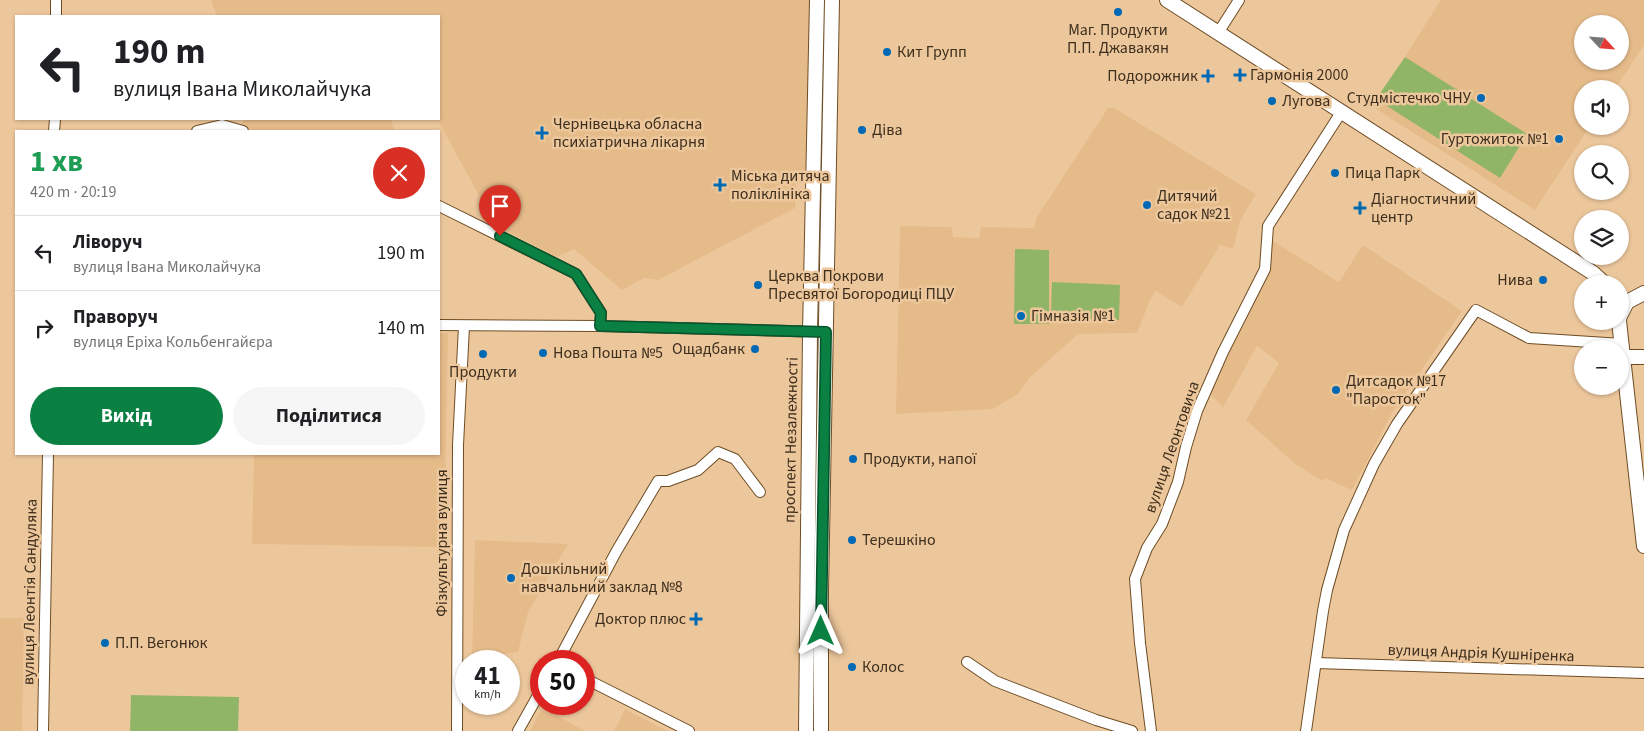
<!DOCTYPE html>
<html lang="uk">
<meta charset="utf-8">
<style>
:root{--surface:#fff;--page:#f6f6f6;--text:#202124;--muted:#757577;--line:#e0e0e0;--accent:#0b8043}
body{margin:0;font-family:"Source Sans 3",sans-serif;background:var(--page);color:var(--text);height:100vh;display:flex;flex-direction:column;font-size:19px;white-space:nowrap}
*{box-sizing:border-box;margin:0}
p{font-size:16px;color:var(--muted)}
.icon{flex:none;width:28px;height:28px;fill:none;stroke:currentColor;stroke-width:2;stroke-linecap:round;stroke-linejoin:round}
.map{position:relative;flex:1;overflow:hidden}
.side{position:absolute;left:15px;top:130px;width:425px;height:325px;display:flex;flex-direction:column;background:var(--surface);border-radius:0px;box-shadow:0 1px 4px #0004}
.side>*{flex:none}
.hud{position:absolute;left:15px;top:15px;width:425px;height:105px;border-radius:0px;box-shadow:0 1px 4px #0004;background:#fff;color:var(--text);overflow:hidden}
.needle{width:32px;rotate:116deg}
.controls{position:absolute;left:1574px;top:15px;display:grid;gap:10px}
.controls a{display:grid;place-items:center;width:55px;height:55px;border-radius:50%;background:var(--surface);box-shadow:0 1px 4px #0004;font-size:25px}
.speed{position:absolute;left:455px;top:650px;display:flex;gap:10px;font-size:25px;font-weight:700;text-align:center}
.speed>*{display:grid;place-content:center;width:65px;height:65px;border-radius:50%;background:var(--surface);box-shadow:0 1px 4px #0004;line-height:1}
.speed small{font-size:12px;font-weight:400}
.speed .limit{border:8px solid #d22;background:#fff;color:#111}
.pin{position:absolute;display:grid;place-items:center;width:42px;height:42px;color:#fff;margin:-51px -21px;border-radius:50% 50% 50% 0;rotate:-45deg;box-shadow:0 0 5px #0007}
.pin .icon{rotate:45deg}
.me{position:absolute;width:55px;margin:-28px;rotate:0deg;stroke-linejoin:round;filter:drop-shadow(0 0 4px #0008)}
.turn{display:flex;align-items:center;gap:18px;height:105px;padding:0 15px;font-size:22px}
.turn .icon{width:65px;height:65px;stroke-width:2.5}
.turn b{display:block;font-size:35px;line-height:42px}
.round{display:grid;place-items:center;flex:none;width:52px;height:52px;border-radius:26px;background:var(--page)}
.summary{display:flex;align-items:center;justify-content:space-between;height:85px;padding:0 15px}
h1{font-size:30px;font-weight:700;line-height:38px;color:#1e9e55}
.primary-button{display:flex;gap:10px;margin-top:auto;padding:10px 15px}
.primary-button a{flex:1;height:58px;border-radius:30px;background:var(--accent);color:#fff;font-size:20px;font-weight:700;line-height:58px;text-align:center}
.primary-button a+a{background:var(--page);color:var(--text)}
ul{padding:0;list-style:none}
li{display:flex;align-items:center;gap:15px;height:75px;padding:0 15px;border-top:1px solid var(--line)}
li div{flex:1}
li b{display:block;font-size:19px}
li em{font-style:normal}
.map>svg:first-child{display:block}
.built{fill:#e6bb8a;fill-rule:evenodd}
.green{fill:#90b567}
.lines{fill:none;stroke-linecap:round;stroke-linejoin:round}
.street-casing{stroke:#6e4d25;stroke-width:12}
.secondary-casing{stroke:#6e4d25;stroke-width:16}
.street{stroke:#fff;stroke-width:10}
.secondary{stroke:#fff;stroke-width:14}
.route-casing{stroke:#07532c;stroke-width:12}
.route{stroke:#0b8043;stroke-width:9}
.poi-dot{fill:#0069b5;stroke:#edc79c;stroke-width:2}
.labels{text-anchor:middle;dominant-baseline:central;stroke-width:5;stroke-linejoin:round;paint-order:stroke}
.poi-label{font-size:16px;fill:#3d2e1d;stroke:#edc79c;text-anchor:start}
.street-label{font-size:16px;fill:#3d2e1d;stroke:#edc79c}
</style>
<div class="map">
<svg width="1644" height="731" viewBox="0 0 1644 731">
<rect width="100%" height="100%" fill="#edc79c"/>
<g class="built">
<path d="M211,0H817L814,180L796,181L795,208L658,280L644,278L622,290L574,249L557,257L496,226L437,119H439V16H217Z"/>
<path d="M1441,0H1644V45L1615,89H1582V126H1590L1535,210L1373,107ZM1582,24H1620V61H1582Z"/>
<path d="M1108,108H1114L1256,194L1240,221L1233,249L1220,245L1182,307L1156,291L1150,300L1137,333L1078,334L1029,378L1018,394L993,409L896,414L900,226L952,227L953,237L979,238L981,227L1034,228L1037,217Z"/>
<path d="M244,119H391L394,131H257L241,126Z"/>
<path d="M1270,239L1339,282L1363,245L1462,311L1392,413L1352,490L1325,478L1323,481L1295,464L1246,420L1279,363L1257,346L1223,407L1207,391L1266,269Z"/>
<path d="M439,333H448L444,547L252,544L254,454H439Z"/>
<path d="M475,540L568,544L528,612L518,652L472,658Z"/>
<path d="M0,618H24L22,731H0Z"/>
<path d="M625,709L632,713L668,731H614Z"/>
<path d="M541,710L548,714L550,712L585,731H530Z"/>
</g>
<g class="green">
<path d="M1405,57L1527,134L1500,178L1376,99Z"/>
<path d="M1015,249L1049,250V324H1014Z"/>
<path d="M1052,282L1120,285L1119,320L1051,318Z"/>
<path d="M131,695L239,697L238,731H130Z"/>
</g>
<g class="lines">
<g class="street-casing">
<g id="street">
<path d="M56,16V0"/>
<path d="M1218,33L1239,0"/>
<path d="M54,131L55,119"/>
<path d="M197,131L222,125L243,131"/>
<path d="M439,206L576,274L601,313L600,326"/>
<path d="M439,325L600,326L826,332"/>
<path d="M558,661L616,552L658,481H668L698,470L718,452L735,459L760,492"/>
<path d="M967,662L995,681L1096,720L1132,731"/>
<path d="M1316,663L1644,673"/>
<path d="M584,678L689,731"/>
<path d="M43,731L48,454"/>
<path d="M457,731L458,445L464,326"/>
<path d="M518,731L541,690"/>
<path d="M1151,731L1140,643L1135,579L1147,548L1162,524L1178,482L1186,447L1197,411L1223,352L1265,269L1268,226L1342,111"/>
<path d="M1306,731L1323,611L1327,590L1344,530L1374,464L1397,424L1476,310L1529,338L1622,344"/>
</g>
</g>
<g class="secondary-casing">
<g id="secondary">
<path d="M1167,0L1593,273L1605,284"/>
<path d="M1620,316L1627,302L1644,293"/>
<path d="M1619,321L1644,546"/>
<path d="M1624,357H1644"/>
<path d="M806,731L810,332L817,0"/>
<path d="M821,731V591L832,0"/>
</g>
</g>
<use href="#street" class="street"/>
<use href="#secondary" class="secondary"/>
</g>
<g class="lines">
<g class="route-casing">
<path id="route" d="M500,236L576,274L601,313L600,326L826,332L821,631"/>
</g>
<use href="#route" class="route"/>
</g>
<g class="poi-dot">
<circle cx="1118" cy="12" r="5"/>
<circle cx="887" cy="52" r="5"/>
<path d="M1237.5 67.5h5v5h5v5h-5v5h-5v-5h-5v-5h5z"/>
<path d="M1205.5 68.5h5v5h5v5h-5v5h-5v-5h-5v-5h5z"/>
<circle cx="1481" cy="98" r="5"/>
<circle cx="1272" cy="101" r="5"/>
<circle cx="862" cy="130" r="5"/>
<path d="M539.5 125.5h5v5h5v5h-5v5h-5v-5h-5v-5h5z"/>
<circle cx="1559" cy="139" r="5"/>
<circle cx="1335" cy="173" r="5"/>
<path d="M717.5 177.5h5v5h5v5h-5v5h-5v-5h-5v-5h5z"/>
<circle cx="1147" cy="205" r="5"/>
<path d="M1357.5 200.5h5v5h5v5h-5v5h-5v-5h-5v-5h5z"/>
<circle cx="1543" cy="280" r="5"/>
<circle cx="758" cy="285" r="5"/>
<circle cx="1021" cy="316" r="5"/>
<circle cx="755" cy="349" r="5"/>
<circle cx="543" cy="353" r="5"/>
<circle cx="483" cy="354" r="5"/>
<circle cx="1336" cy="390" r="5"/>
<circle cx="853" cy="459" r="5"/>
<circle cx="852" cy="540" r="5"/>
<circle cx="511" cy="578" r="5"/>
<path d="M693.5 611.5h5v5h5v5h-5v5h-5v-5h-5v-5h5z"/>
<circle cx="105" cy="643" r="5"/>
<circle cx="852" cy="667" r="5"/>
</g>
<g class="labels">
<g class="poi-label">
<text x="1118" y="30" text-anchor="middle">Маг. Продукти<tspan x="1118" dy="18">П.П. Джавакян</tspan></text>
<text x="897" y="52">Кит Групп</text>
<text x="1250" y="75">Гармонія 2000</text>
<text x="1198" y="76" text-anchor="end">Подорожник</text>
<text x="1471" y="98" text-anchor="end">Студмістечко ЧНУ</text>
<text x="1282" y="101">Лугова</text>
<text x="553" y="124">Чернівецька обласна<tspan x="553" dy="18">психіатрична лікарня</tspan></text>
<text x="872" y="130">Діва</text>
<text x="1549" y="139" text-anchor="end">Гуртожиток №1</text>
<text x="1345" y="173">Пица Парк</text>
<text x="731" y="176">Міська дитяча<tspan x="731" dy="18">поліклініка</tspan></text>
<text x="1157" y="196">Дитячий<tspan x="1157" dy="18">садок №21</tspan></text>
<text x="1371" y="199">Діагностичний<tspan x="1371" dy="18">центр</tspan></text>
<text x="768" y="276">Церква Покрови<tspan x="768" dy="18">Пресвятої Богородиці ПЦУ</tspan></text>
<text x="1533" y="280" text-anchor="end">Нива</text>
<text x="1031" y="316">Гімназія №1</text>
<text x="745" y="349" text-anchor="end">Ощадбанк</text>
<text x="553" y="353">Нова Пошта №5</text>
<text x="483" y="372" text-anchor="middle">Продукти</text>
<text x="1346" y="381">Дитсадок №17<tspan x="1346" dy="18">"Паросток"</tspan></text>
<text x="863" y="459">Продукти, напої</text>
<text x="862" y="540">Терешкіно</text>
<text x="521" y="569">Дошкільний<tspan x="521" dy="18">навчальний заклад №8</tspan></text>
<text x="686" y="619" text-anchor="end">Доктор плюс</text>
<text x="115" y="643">П.П. Вегонюк</text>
<text x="862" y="667">Колос</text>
</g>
<g class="street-label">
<text transform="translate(791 440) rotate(-89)">проспект Незалежності</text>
<text transform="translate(1172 447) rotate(-71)">вулиця Леонтовича</text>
<text transform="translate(442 543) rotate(-90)">Фізкультурна вулиця</text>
<text transform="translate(30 592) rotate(-89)">вулиця Леонтія Сандуляка</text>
<text transform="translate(1481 653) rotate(2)">вулиця Андрія Кушніренка</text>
</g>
</g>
</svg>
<div class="controls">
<a><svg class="needle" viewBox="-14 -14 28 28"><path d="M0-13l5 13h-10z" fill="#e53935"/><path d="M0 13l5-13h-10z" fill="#757577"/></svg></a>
<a><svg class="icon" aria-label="sound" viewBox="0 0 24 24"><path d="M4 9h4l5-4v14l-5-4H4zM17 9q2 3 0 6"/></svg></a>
<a><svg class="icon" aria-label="search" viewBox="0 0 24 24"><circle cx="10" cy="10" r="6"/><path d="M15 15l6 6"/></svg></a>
<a><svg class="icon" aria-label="layers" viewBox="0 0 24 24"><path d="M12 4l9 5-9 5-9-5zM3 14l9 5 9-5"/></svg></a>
<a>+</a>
<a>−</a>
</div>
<div class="speed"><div>41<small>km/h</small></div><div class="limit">50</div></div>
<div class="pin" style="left:500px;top:236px;background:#d93025"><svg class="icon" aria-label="arrive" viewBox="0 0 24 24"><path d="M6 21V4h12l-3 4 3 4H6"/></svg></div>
<svg class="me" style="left:821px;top:631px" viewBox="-20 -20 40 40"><path d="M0-17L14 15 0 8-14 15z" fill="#0b8043" stroke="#fff" stroke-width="4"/></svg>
<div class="hud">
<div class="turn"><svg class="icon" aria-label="left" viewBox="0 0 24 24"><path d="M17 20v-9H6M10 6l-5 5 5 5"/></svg><div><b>190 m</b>вулиця Івана Миколайчука</div></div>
</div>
<section class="side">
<div class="summary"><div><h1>1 хв</h1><p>420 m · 20:19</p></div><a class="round" style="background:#d93025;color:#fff"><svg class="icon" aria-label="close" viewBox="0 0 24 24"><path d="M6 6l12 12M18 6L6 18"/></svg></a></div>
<ul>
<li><svg class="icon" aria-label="left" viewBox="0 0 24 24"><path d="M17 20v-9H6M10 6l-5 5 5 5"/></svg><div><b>Ліворуч</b><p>вулиця Івана Миколайчука</p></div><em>190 m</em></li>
<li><svg class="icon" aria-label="right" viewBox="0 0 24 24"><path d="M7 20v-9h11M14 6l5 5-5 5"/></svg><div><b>Праворуч</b><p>вулиця Еріха Кольбенгайєра</p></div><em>140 m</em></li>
</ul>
<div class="primary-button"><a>Вихід</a><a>Поділитися</a></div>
</section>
</div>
